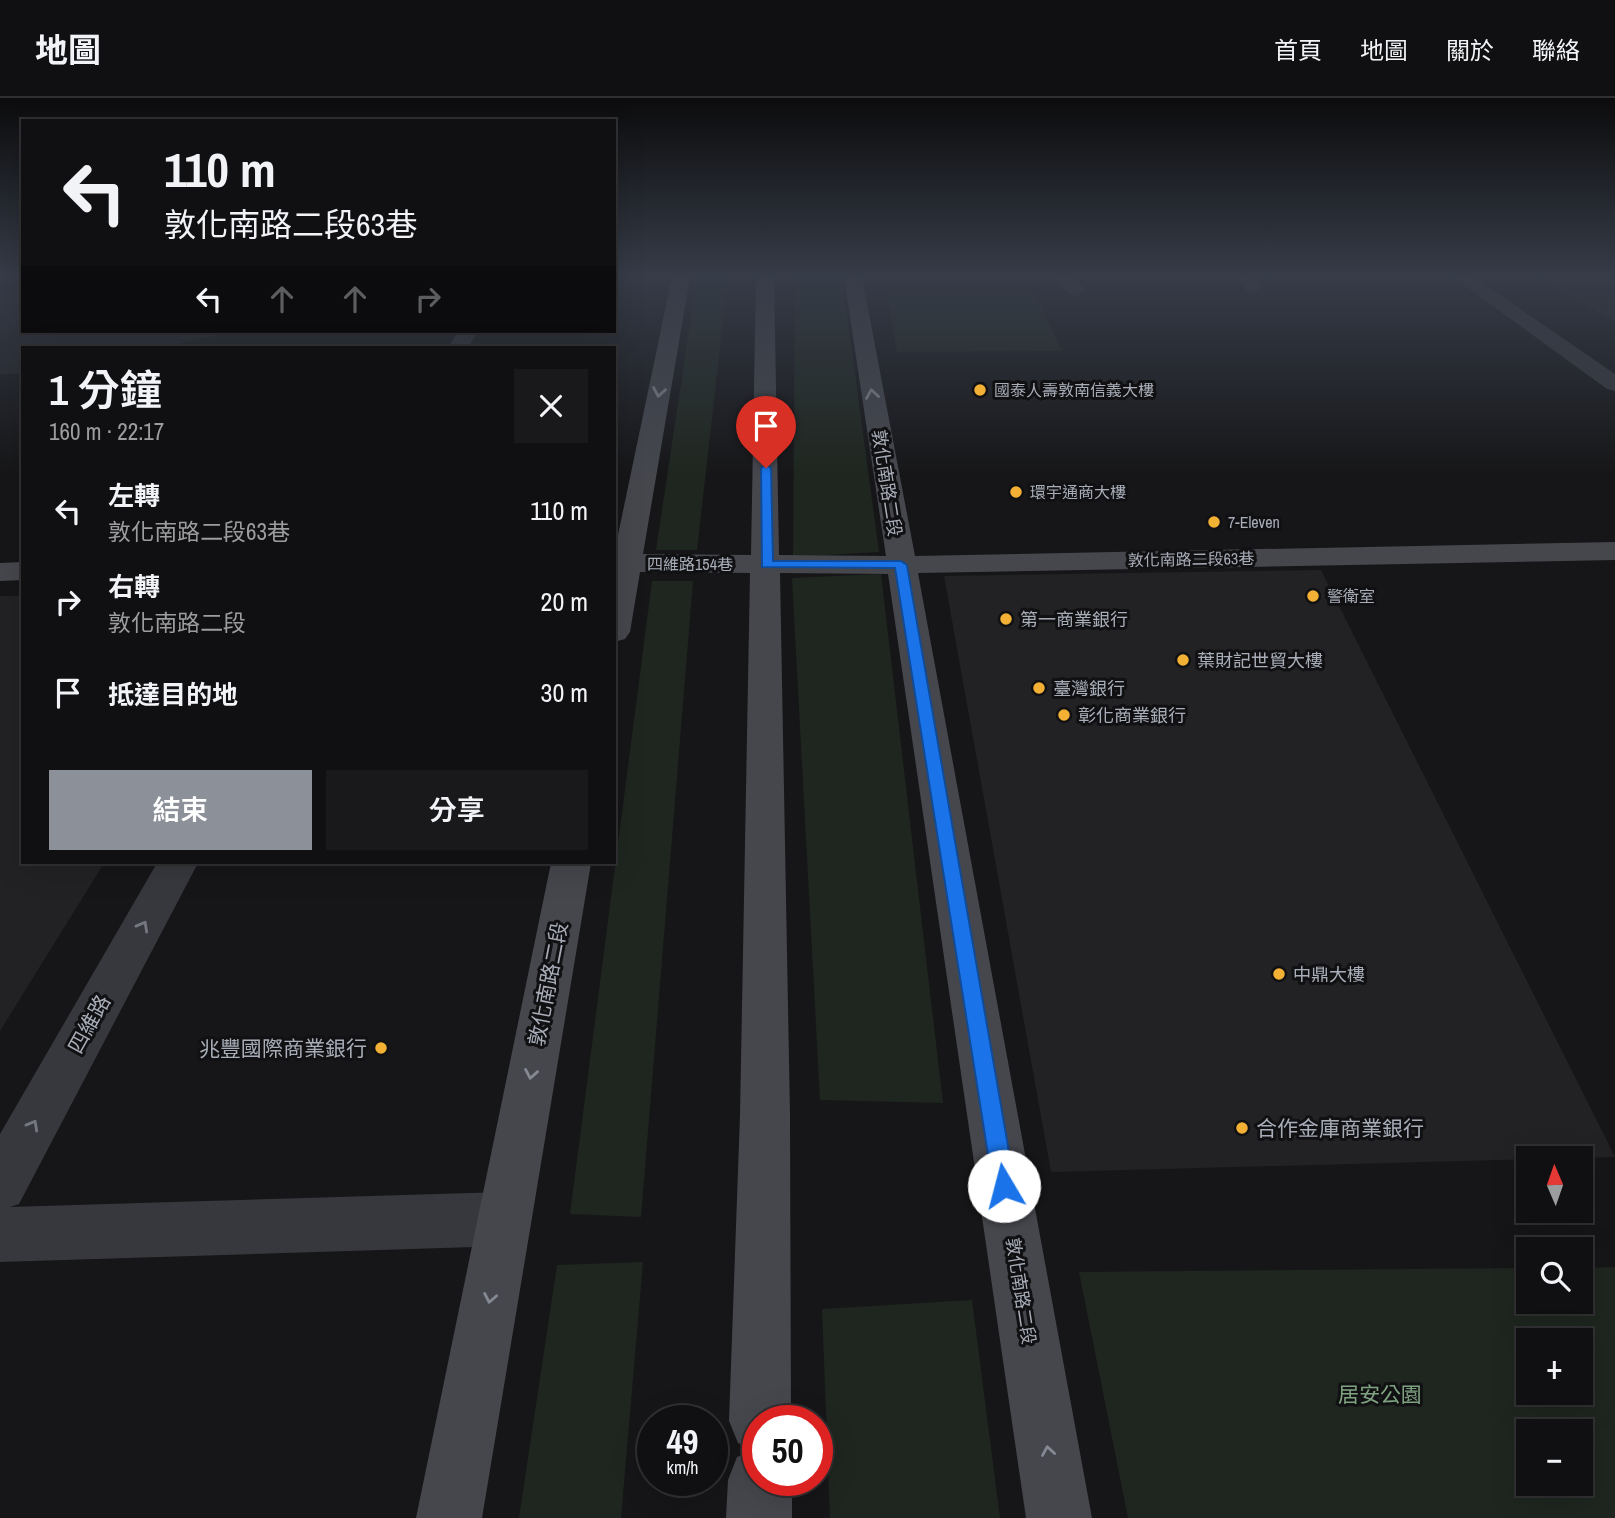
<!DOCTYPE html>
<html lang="zh-TW">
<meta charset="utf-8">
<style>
:root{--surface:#101012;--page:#19191b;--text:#f1f3f6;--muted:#9c9d9f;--line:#303032;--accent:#8c9099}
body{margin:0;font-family:"Archivo Narrow","Noto Sans TC",sans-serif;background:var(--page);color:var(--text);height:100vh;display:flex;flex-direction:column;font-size:26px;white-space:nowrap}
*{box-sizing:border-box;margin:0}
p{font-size:23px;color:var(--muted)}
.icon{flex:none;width:38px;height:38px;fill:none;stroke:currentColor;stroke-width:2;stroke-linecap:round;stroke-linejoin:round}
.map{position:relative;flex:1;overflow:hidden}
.side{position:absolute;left:21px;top:248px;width:595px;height:518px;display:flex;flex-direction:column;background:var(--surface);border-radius:0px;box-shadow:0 7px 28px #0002,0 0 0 2px var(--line)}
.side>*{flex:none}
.guide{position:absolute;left:21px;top:21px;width:595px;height:214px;border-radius:0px;box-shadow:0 7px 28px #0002,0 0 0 2px var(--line);background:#101012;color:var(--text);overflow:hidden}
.needle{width:46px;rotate:358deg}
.buttons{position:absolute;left:1516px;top:1048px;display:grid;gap:14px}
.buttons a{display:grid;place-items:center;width:77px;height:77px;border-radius:0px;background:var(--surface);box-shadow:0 7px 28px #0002,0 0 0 2px var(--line);font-size:35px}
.speed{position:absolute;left:637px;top:1307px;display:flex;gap:14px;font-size:35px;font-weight:700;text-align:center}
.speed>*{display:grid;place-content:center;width:91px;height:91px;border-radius:50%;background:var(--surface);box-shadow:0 7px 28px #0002,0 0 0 2px var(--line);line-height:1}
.speed small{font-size:18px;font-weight:400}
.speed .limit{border:10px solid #d22;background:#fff;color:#111}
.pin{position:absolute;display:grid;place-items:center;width:60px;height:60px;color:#fff;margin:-72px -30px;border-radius:50% 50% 50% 0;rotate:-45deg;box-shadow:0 0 7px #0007}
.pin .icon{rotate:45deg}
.me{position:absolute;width:77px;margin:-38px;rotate:352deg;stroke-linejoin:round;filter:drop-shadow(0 0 5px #0008)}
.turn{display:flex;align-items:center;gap:24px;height:147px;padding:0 28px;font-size:32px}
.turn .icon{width:91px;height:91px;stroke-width:2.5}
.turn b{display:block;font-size:49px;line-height:60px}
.lanes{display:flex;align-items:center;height:66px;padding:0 28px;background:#0003;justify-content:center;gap:35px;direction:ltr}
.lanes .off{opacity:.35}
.round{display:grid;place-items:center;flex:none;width:74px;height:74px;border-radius:0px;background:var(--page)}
.summary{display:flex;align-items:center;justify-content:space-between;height:119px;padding:0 28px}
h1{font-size:42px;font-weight:600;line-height:52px}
.action{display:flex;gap:14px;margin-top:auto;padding:14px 28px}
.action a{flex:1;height:80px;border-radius:0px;background:var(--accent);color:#fff;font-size:28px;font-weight:600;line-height:80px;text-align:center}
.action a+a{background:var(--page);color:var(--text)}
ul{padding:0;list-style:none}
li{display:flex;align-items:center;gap:21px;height:91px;padding:0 28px}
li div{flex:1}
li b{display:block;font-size:26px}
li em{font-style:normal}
header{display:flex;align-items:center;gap:42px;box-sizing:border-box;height:98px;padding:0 35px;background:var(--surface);border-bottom:2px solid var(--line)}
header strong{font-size:33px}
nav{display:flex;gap:38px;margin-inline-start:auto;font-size:24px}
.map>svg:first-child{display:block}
.built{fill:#222225}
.green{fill:#1e261f;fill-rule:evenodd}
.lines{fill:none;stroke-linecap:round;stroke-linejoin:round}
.street{fill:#37383d;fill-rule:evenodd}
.secondary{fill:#45474d;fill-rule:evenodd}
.oneway{stroke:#858993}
.oneway2{stroke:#757881}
.route{fill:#1a73e8;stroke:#114b97;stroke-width:2}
.poi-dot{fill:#f2b134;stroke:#111113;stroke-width:2.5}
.labels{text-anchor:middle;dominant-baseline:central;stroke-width:6;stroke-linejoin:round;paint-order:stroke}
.far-poi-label{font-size:16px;fill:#a8adb8;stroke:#111113;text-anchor:start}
.far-street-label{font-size:16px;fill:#a8adb8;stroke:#111113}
.street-label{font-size:18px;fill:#a8adb8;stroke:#111113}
.poi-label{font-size:18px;fill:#a8adb8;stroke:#111113;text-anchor:start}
.near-street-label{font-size:21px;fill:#a8adb8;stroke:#111113}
.near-poi-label{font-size:21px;fill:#a8adb8;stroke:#111113;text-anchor:end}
.near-park-label{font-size:21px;fill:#7fa381;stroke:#111113}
</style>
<header>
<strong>地圖</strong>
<nav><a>首頁</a><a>地圖</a><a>關於</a><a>聯絡</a></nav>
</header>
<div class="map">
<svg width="1615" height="1420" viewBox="0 0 1615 1420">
<rect width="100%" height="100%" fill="#161618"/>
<g class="built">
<path d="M1539,179H1615V224Z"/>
<path d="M0,194H23V233H235L158,250H23V275L0,277Z"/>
<path d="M1321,472L1615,1059L1051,1074L944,478Z"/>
<path d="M0,498H23V765H104L0,933Z"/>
</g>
<g class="green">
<path d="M697,179H728L697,452H656Z"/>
<path d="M795,179H842L879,454L793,459Z"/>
<path d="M886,194H1034L1062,253L897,254Z"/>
<path d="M881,476L943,1005L820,1002L792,480Z"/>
<path d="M652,483H693L641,1119L570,1116Z"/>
<path d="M643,1164L621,1420H519L557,1167Z"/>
<path d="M1615,1169V1420H1128L1079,1174L1528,1170V1204H1580V1170ZM1528,1242H1580V1295H1528ZM1528,1334H1580V1386H1528Z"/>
<path d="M972,1202L1000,1420H830L822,1211Z"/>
</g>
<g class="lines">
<g class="street">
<path d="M1051,179H1072L1086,192L1077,198L1070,196Z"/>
<path d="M1235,179H1254L1263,189L1254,195L1247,193Z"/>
<path d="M1453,179H1474L1615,276V293L1607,291Z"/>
<path d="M458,233H478L468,250H448Z"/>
<path d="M157,765H198L19,1106L10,1109L505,1094L524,1102L532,1121L524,1140L505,1148L0,1164V1036Z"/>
</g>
<g class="secondary">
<path d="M672,179H690L643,456L751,457L756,179H774L779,457L886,458L844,179H862L915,458L1615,444V462L918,475L1092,1420H1026L888,476L780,475L790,1017L791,1323H758V1382H792V1420H726L728,1382L737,1359L755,1352L738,1345L729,1323L740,1017L750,475L640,474L630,534L625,541L614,544V456Z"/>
<path d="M23,464V482L0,483V465Z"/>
<path d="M551,765H591L482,1420H416Z"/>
</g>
</g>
<defs><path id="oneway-chevron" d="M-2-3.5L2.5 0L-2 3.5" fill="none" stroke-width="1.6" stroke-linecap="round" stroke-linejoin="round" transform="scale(1.75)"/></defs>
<g class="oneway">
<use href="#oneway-chevron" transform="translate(659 294) rotate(100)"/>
<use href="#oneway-chevron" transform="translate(872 296) rotate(-99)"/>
<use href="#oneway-chevron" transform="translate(531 976) rotate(100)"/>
<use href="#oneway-chevron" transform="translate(490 1200) rotate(101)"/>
<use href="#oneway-chevron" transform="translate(1048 1353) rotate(-99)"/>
</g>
<g class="oneway2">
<use href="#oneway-chevron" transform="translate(143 828) rotate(-61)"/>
<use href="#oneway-chevron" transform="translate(33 1027) rotate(-61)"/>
</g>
<linearGradient id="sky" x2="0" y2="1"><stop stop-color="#0c0c0d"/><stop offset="0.47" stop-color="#363c48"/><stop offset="1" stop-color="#363c48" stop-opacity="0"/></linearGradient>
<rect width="1615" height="378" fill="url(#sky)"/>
<path class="route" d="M766,367L771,370L773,463H901L907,467L1015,1088L1012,1096L1004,1099L997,1096L993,1088L895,470L762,469L761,370Z"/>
<g class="poi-dot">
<circle cx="980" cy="292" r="7"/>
<circle cx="1016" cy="394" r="7"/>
<circle cx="1214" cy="424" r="7"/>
<circle cx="1313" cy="498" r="7"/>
<circle cx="1006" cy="521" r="7"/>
<circle cx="1183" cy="562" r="7"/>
<circle cx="1039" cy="590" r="7"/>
<circle cx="1064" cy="617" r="7"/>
<circle cx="1279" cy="876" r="7"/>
<circle cx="381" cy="950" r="7"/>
<circle cx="1242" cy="1030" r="7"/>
</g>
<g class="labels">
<g class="far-poi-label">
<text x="994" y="292">國泰人壽敦南信義大樓</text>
<text x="1030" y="394">環宇通商大樓</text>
<text x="1228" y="424">7-Eleven</text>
<text x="1327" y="498">警衛室</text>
</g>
<g class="far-street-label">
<text transform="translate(1191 461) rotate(-1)">敦化南路二段63巷</text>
<text x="690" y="466">四維路154巷</text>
</g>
<g class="street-label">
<text transform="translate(887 385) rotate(81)">敦化南路二段</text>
<text transform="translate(1021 1193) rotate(81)">敦化南路二段</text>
</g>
<g class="poi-label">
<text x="1020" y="521">第一商業銀行</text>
<text x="1197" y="562">葉財記世貿大樓</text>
<text x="1053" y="590">臺灣銀行</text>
<text x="1078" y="617">彰化商業銀行</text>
<text x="1293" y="876">中鼎大樓</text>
</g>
<g class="near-street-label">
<text transform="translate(548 886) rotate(-79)">敦化南路二段</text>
<text transform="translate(89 926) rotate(-61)">四維路</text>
</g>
<g class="near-poi-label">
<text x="367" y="950">兆豐國際商業銀行</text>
<text x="1256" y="1030" text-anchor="start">合作金庫商業銀行</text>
</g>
<g class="near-park-label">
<text x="1380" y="1296">居安公園</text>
</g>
</g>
</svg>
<div class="buttons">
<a><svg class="needle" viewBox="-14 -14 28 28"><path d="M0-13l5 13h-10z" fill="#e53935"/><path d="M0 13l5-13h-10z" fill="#9c9d9f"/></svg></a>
<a><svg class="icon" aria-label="search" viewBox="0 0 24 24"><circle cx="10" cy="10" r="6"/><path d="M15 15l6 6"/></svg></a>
<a>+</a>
<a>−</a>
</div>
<div class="speed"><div>49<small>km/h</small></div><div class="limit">50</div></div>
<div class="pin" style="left:766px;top:370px;background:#d93025"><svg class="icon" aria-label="arrive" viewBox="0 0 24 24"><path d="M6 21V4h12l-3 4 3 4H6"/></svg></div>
<svg class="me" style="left:1004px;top:1088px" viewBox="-20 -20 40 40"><circle r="19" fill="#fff"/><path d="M0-13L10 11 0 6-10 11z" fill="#1a73e8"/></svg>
<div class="guide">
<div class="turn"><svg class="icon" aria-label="left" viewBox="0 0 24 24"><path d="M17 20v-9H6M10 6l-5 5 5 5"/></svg><div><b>110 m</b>敦化南路二段63巷</div></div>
<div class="lanes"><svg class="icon" aria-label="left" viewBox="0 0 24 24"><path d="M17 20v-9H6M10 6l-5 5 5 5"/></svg><svg class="icon off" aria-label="ahead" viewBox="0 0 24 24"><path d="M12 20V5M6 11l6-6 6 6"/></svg><svg class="icon off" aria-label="ahead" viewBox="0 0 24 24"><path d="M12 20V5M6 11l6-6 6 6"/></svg><svg class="icon off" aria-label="right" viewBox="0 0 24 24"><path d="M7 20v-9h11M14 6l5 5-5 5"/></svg></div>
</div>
<section class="side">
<div class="summary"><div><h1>1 分鐘</h1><p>160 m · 22:17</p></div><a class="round"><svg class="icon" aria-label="close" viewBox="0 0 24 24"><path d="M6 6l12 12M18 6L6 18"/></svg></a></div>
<ul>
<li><svg class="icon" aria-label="left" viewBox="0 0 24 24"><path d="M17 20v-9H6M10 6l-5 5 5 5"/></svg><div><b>左轉</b><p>敦化南路二段63巷</p></div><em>110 m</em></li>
<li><svg class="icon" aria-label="right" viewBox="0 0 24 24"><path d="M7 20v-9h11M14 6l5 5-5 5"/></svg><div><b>右轉</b><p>敦化南路二段</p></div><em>20 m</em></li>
<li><svg class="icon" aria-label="arrive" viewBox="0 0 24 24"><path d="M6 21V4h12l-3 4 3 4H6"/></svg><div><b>抵達目的地</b></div><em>30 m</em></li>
</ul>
<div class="action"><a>結束</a><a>分享</a></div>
</section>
</div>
